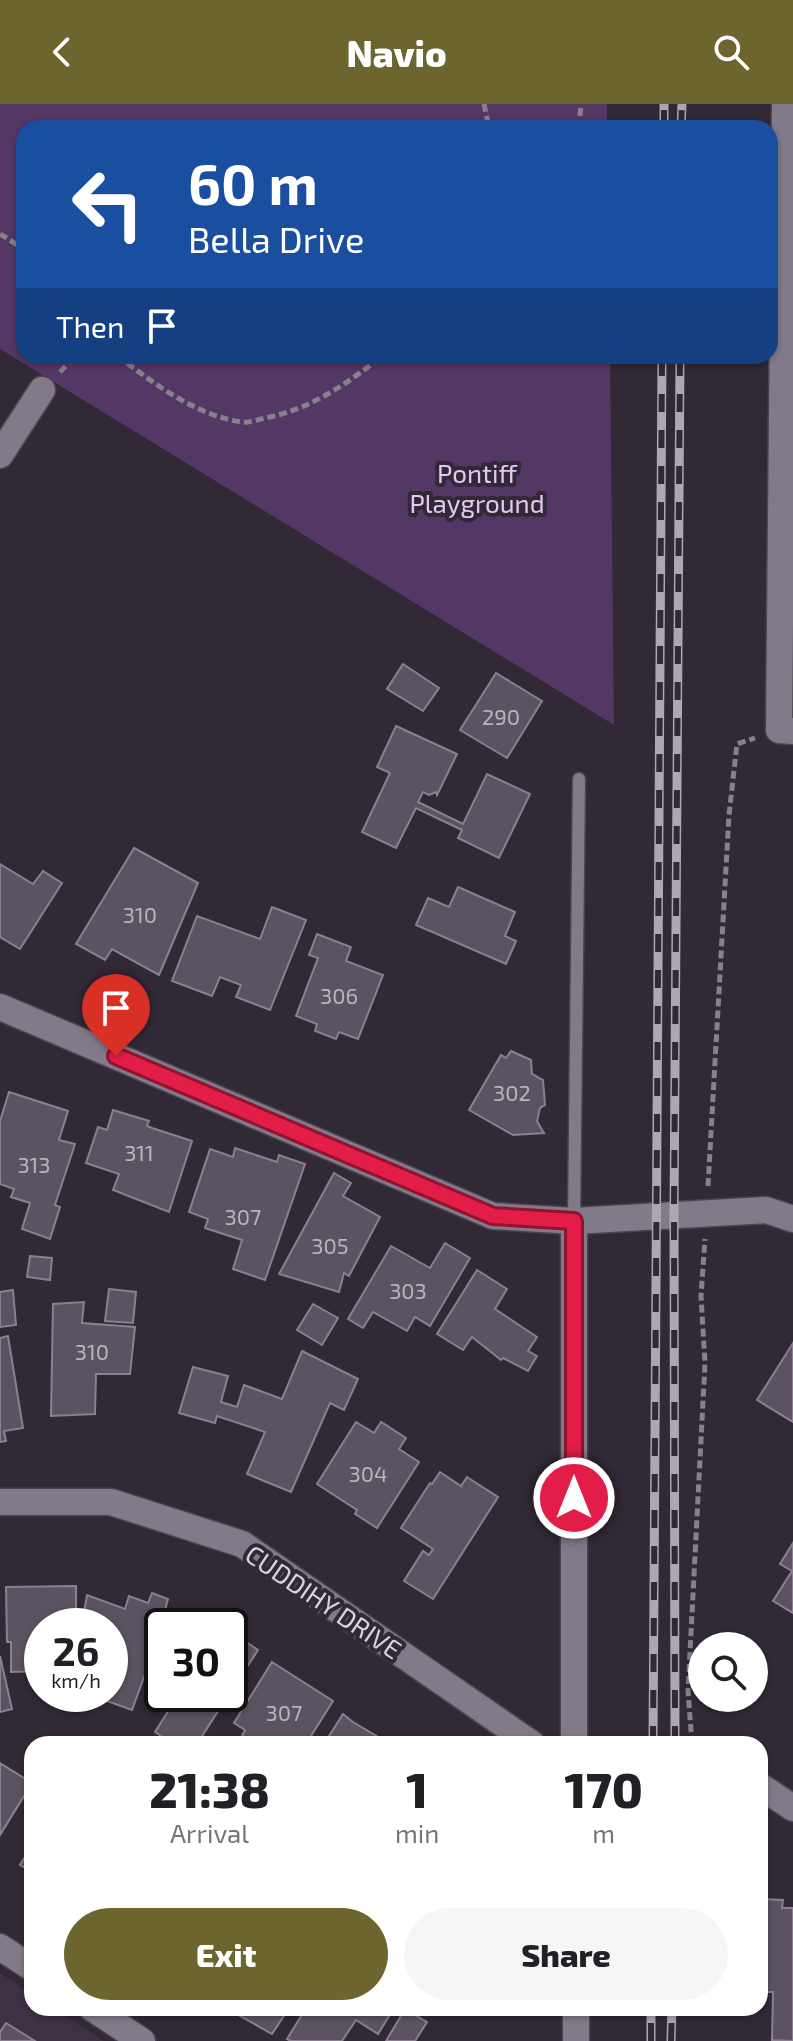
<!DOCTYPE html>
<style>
:root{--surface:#fff;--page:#f6f6f6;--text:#202124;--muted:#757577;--accent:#6c662e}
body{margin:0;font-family:"Exo 2",sans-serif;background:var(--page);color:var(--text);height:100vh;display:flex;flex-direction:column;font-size:30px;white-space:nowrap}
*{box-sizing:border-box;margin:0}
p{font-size:26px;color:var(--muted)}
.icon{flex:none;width:44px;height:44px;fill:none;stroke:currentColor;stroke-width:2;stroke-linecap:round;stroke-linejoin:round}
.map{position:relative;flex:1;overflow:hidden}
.drawer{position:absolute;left:24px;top:1632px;width:744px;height:280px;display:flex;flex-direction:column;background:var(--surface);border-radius:24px;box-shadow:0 2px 6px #0004}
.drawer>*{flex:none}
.hud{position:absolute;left:16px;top:16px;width:762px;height:244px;border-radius:24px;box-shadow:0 2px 6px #0004;background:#1a4fa0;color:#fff;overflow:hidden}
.controls{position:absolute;left:688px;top:1528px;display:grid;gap:16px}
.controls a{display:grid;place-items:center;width:80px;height:80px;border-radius:50%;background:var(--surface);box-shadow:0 2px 6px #0004;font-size:40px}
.speed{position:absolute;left:24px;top:1504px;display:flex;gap:16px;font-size:40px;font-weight:700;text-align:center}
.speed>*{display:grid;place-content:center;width:104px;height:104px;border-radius:50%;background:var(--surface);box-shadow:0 2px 6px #0004;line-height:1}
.speed small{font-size:20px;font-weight:400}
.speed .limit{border:4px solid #111;border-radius:12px;background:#fff;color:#111}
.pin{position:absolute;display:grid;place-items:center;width:68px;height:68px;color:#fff;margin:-82px -34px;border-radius:50% 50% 50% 0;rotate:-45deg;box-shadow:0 0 8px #0007}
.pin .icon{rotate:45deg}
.me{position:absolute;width:88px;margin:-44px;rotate:0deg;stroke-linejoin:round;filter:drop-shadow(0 0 6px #0008)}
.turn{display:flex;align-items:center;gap:28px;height:168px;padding:0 40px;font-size:36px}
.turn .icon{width:104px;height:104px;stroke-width:2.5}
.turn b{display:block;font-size:56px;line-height:68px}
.then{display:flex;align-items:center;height:76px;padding:0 40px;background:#0003;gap:16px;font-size:30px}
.eta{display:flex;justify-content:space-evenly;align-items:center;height:136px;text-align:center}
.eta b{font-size:48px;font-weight:800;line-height:56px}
.cta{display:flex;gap:16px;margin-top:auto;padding:16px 40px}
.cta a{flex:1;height:92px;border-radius:48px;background:var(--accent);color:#fff;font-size:32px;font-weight:800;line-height:92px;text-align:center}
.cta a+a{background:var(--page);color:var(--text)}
header{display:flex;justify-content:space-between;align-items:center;height:104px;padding:0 40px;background:var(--accent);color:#fff;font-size:36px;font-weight:800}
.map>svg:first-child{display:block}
.built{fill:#3d3143}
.green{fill:#543764}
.building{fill:#5b5361;stroke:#8a808f;stroke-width:2}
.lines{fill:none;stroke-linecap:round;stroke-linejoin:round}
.service-casing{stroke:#4b444f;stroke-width:15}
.minor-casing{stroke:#4b444f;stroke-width:29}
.path{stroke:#87818c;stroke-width:5;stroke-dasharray:8 4;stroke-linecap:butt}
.service{stroke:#837a89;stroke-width:12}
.minor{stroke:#837a89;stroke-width:26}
.rail-casing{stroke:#ada7b1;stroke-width:9}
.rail{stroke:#312936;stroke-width:6;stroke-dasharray:18;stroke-linecap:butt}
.route-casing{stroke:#92132f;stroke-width:20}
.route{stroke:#e11d48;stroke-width:14}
.labels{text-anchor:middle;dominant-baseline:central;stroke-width:8;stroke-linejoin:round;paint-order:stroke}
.number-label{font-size:22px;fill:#bab4be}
.park-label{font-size:26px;fill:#e5c7f6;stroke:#312936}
.street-label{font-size:26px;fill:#d9d4dd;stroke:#312936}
</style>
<header><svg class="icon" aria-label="back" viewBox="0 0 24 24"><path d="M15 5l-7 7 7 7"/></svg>Navio<svg class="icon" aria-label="search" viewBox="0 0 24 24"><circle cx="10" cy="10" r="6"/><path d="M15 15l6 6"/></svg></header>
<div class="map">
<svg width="793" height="1937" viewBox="0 0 793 1937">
<rect width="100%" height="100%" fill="#312936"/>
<path class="built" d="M0,1869L32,1890V1904H54L104,1937H0Z"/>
<path class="green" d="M0,0H607V24H24V252H610L614,621L0,245Z"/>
<g class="building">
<path d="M403,560L439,584L423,607L387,585Z"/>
<path d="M496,569L542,597L507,654L460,626Z"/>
<path d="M396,622L457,650L437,691L436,688L429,691L423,688L418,698L463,720L487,670L530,690L499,754L458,734L462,726L416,704L396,744L362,728L390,669L377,663Z"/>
<path d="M134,744L198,779L159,871L112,845L105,856L76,840Z"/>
<path d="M0,760L33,780L43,767L62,779L20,845L0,833Z"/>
<path d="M458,783L515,808L505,832L516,837L506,860L416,821L428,794L449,803Z"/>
<path d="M272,803L306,816L270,906L236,893L241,881L220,873L212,892L172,877L197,812L260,835Z"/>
<path d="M317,830L351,843L346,857L383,871L358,935L339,928L336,935L315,927L317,920L296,912L318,854L309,851Z"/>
<path d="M511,947L531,956L532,970L543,976L545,1001L540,1004L537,1017L544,1029L513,1031L469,1006L501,951L506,954Z"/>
<path d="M9,988L68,1007L59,1036L75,1040L55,1101L60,1103L50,1135L22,1125L30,1099L11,1093L14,1085L0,1080V1017Z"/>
<path d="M113,1006L149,1017L147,1022L152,1024L192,1037L169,1108L113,1086L119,1070L86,1059L98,1023L107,1026Z"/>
<path d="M235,1044L277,1058L279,1051L305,1060L265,1176L233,1165L242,1136L205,1124L208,1115L189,1108L210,1045L233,1053Z"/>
<path d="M334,1069L351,1079L343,1092L380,1113L349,1172L344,1169L339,1188L279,1170Z"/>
<path d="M445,1139L470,1154L430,1222L415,1213L407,1227L373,1208L363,1224L348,1215L391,1142L430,1164Z"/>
<path d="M30,1152L52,1154L50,1176L27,1173Z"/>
<path d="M477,1166L507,1185L495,1205L537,1233L528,1247L537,1252L528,1267L503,1254L501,1256L472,1233L463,1246L437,1230Z"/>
<path d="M109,1185L136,1188L133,1219L105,1217Z"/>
<path d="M13,1186L16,1221L0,1223V1188Z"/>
<path d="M84,1198L82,1219L135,1223L130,1270H96L95,1310L51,1312L53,1200Z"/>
<path d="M313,1200L338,1214L322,1241L297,1226Z"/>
<path d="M8,1232L23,1324L4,1327L6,1337L0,1338V1234Z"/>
<path d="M793,1239V1318L757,1296Z"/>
<path d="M302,1247L358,1275L344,1306L330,1299L291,1388L247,1370L265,1328L217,1312L215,1319L179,1309L193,1263L228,1272L221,1298L237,1303L244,1281L282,1295Z"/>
<path d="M356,1318L374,1329L381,1318L406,1334L399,1345L419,1358L377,1424L355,1410L357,1406L317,1380Z"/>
<path d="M440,1368L461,1382L467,1373L498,1393L433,1495L404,1477L423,1447L429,1451L433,1445L401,1424L430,1379L432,1380Z"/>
<path d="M793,1439V1509L773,1497L792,1467L780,1460Z"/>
<path d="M76,1482V1522H42V1567L11,1568V1538H7L6,1483Z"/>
<path d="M152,1489L168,1495L165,1506L168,1507L132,1606L93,1592L110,1590V1522L82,1519L87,1491L125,1505L129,1492L148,1499Z"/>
<path d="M203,1510L222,1522H195Z"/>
<path d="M230,1527L258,1546L230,1589Z"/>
<path d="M0,1552L12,1605L0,1608Z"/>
<path d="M272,1558L333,1597L306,1640H238L245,1626L234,1619Z"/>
<path d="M179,1590H229L197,1640H173L155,1628Z"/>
<path d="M343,1610L353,1618L390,1640H324Z"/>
<path d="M0,1659L32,1679L0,1731Z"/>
<path d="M32,1741V1768L20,1761Z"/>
<path d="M760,1795L783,1796L782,1804H793V1937L772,1936L773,1888H760Z"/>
<path d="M235,1904H289L272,1930L233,1908Z"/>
<path d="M306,1904H394L378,1930L356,1916L342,1937H291L287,1935Z"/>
<path d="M405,1905L427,1918L415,1937H386Z"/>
<path d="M6,1919L35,1937H0V1928Z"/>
</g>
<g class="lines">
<g class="service-casing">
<path id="service" d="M574,1117L579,675"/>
</g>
<g class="minor-casing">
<g id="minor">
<path d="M785,0L779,626L793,627"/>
<path d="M0,351L42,286"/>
<path d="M0,903L493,1112L574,1117L766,1106L793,1115"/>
<path d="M0,1398H111L242,1440L532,1640"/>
<path d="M574,1640V1117"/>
<path d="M760,1682L793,1704"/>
<path d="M0,1843L32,1864"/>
<path d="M92,1904L142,1937"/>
<path d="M576,1904V1937"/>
</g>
</g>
<g class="path">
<path d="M484,0L489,24"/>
<path d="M579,24L581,0"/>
<path d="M0,130L24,145"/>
<path d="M118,252C153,279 195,311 241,318C248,319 257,316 265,314C309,306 347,280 382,252"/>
<path d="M60,268L76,252"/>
<path d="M708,1082L729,711L737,640L755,634"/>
<path d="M692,1640L688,1587L705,1259L701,1192L705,1135"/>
</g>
<use href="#service" class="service"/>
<use href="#minor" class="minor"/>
<g class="rail-casing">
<g id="rail">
<path d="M664,24V0"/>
<path d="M681,24L682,0"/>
<path d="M653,1640L662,252"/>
<path d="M675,1640L674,1110L680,252"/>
<path d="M651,1937V1904"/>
<path d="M671,1937L672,1904"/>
</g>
</g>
<use href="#rail" class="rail"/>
</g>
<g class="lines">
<g class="route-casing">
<path id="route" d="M116,952L493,1112L574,1117V1394"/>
</g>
<use href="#route" class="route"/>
</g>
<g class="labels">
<g class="number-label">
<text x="501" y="612">290</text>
<text x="140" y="810">310</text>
<text x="339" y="891">306</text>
<text x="512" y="988">302</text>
<text x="139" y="1048">311</text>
<text x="34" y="1060">313</text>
<text x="243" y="1112">307</text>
<text x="330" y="1141">305</text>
<text x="408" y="1186">303</text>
<text x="92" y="1247">310</text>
<text x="368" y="1369">304</text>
<text x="284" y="1608">307</text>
</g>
<g class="park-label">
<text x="477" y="368">Pontiff<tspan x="477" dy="30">Playground</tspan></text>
</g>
<g class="street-label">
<text transform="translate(324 1497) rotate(34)">CUDDIHY DRIVE</text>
</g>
</g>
</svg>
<div class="controls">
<a><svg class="icon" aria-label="search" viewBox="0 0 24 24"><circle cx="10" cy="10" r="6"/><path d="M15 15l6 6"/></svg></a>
</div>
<div class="speed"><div>26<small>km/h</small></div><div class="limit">30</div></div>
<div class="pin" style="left:116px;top:952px;background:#d93025"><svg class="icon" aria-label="arrive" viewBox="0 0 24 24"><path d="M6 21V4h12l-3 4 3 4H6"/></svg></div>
<svg class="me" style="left:574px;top:1394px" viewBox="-20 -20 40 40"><circle r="17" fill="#e11d48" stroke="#fff" stroke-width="3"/><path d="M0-11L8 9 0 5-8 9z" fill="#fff"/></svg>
<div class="hud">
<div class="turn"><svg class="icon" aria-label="left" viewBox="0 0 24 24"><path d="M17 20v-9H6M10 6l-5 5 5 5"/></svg><div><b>60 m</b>Bella Drive</div></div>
<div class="then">Then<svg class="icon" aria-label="arrive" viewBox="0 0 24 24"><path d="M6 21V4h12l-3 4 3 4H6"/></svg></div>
</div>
<section class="drawer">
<div class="eta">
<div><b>21:38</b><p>Arrival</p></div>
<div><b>1</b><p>min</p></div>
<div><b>170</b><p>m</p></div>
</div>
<div class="cta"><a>Exit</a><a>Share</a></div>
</section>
</div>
